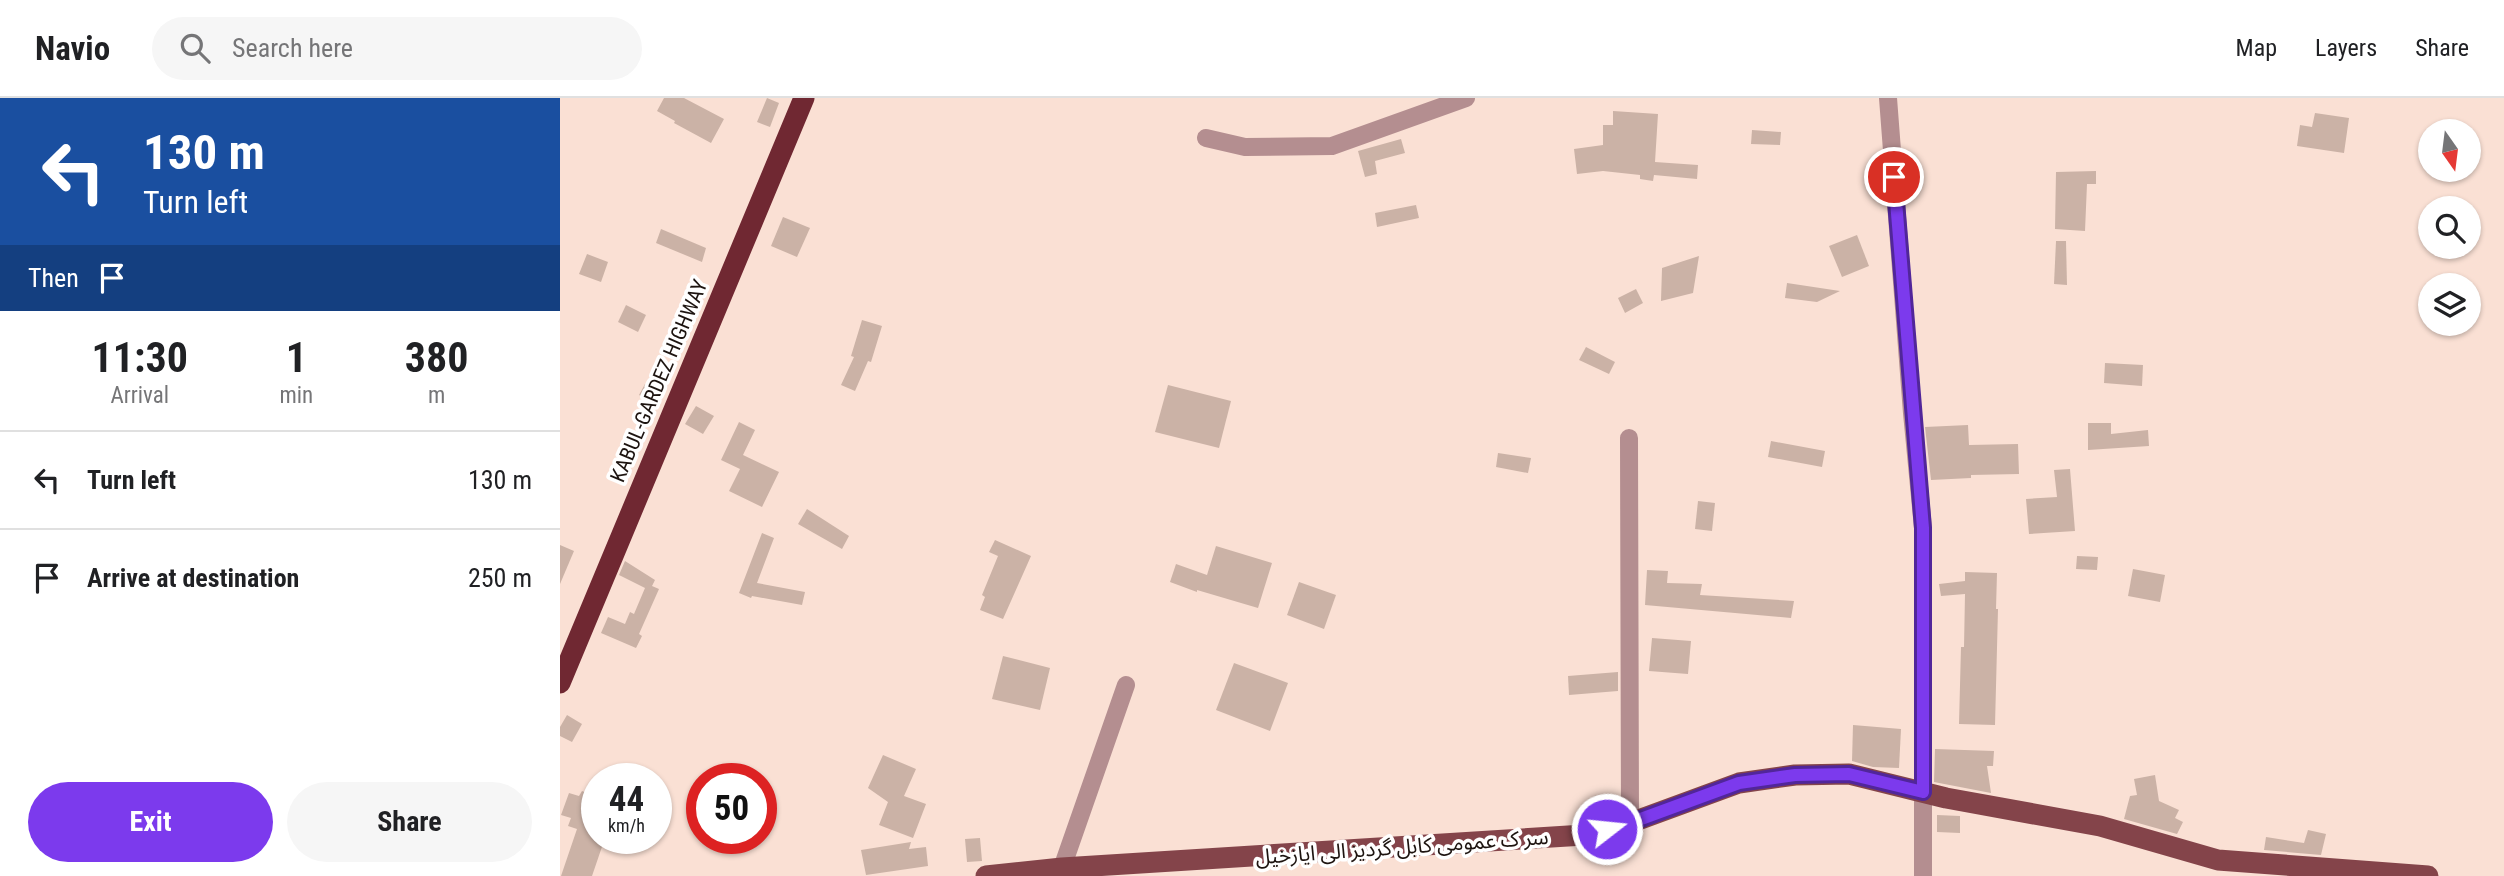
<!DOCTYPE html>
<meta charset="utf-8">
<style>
:root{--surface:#fff;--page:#f6f6f6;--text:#202124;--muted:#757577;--line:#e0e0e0;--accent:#7c3aed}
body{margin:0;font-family:"Roboto Condensed","Noto Sans Arabic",sans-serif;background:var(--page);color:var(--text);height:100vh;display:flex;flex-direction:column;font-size:26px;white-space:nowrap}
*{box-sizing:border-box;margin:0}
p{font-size:23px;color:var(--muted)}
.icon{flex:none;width:38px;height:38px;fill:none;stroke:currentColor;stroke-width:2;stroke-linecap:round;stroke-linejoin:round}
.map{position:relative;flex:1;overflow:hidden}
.panel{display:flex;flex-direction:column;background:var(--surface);width:560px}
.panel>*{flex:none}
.banner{background:#1a4fa0;color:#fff;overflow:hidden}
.needle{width:46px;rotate:166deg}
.tools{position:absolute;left:1858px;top:21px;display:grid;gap:14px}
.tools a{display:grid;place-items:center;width:63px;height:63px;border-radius:50%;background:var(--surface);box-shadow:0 2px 5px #0004;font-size:35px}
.speed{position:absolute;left:21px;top:665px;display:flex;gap:14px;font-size:35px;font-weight:700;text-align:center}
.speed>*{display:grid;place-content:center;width:91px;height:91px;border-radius:50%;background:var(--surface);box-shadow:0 2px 5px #0004;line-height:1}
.speed small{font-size:18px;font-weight:400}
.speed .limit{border:10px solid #d22;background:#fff;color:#111}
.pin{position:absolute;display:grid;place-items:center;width:60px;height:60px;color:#fff;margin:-30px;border:4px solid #fff;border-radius:50%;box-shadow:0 2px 7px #0007}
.me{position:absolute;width:77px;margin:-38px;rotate:74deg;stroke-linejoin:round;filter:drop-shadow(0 0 5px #0008)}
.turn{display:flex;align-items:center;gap:24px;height:147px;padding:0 28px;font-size:32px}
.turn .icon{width:91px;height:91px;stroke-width:2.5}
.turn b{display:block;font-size:49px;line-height:60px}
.then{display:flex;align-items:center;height:66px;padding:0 28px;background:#0003;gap:14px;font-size:26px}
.eta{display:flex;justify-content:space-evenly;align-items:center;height:119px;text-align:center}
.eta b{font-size:42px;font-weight:700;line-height:49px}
.action{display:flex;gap:14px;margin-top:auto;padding:14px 28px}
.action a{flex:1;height:80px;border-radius:42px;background:var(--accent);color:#fff;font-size:28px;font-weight:700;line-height:80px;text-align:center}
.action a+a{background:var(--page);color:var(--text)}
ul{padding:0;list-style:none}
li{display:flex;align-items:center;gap:21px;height:98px;padding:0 28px;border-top:2px solid var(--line)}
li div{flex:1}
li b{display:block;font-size:26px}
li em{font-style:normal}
header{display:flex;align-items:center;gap:42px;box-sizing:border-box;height:98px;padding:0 35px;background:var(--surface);border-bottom:2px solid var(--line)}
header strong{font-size:33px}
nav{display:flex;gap:38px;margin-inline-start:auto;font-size:24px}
.search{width:490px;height:63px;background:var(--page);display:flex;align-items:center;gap:18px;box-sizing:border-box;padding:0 24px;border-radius:38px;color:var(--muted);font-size:26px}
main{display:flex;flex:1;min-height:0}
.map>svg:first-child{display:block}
.building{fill:#cbb2a6}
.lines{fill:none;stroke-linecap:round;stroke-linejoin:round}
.minor{stroke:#b48e90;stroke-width:18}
.major{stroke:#84444a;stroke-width:21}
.highway{stroke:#702832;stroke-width:21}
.route-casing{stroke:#51269a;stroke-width:18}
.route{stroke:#7c3aed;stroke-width:12}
.labels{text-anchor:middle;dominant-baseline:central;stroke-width:7;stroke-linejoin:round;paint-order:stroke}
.street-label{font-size:21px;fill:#1d1410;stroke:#fff}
</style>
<header>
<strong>Navio</strong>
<div class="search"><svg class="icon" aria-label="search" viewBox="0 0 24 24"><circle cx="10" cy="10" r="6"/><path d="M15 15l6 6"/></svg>Search here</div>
<nav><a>Map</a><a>Layers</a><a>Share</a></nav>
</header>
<main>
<section class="panel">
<div class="banner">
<div class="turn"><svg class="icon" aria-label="left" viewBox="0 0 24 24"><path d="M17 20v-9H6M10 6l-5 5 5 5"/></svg><div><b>130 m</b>Turn left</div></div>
<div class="then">Then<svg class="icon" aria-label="arrive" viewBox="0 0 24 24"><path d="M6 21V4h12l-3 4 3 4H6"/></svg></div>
</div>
<div class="eta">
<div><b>11:30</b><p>Arrival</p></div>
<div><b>1</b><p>min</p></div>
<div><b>380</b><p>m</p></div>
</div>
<ul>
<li><svg class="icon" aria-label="left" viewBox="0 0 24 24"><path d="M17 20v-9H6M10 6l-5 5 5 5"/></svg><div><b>Turn left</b></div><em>130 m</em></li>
<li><svg class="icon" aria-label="arrive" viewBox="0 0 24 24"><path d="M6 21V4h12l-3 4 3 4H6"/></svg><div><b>Arrive at destination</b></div><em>250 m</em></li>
</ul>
<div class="action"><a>Exit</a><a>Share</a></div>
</section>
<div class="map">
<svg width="1944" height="778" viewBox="0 0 1944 778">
<rect width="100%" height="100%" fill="#fae0d4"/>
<g class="building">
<path d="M104,0H124L164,21L151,45L114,25L115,23L97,13Z"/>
<path d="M207,0L219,5L210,29L197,24Z"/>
<path d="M1053,13L1098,16L1095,64L1138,67L1137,81L1094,77L1093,83L1080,81V77L1043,73L1017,76L1014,51L1043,47V27H1053Z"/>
<path d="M1755,15L1789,20L1784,55L1737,48L1740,27L1752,29Z"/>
<path d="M1192,32L1221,34L1220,47L1191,46Z"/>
<path d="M841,41L845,55L815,63L817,76L805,79L798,53Z"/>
<path d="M1536,73V86H1527L1525,133L1495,131L1496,74Z"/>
<path d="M856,107L859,120L817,129L815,115Z"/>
<path d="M223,119L250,130L237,159L211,148Z"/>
<path d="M101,131L146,150L142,164L96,145Z"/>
<path d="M1297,137L1309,168L1282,179L1269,148Z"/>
<path d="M1496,143H1506L1507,187L1494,186Z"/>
<path d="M27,156L48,164L41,184L19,176Z"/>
<path d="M1139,158L1133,195L1101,203L1102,170Z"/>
<path d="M1227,185L1280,193L1257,204L1225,200Z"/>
<path d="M1076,191L1083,205L1065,215L1058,200Z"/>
<path d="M66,207L86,217L78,234L58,224Z"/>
<path d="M302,222L322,228L311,264L308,263L295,293L281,287L294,259L291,258Z"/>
<path d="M1026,249L1055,264L1049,276L1019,262Z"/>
<path d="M1545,265L1583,267L1582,288L1544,285Z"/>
<path d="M85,286L101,293L95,305L79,297Z"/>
<path d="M608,287L671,303L659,350L595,334Z"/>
<path d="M136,308L154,318L143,336L125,326Z"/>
<path d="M179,324L195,332L183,357L219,374L202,409L169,393L180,371L161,362Z"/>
<path d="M1528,325H1551V336L1588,332L1589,348L1528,352Z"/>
<path d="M1408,327L1409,347L1458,346L1459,376L1411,377V380L1371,382L1365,329Z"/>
<path d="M1211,343L1265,353L1262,369L1208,359Z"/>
<path d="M938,355L971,360L968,375L936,369Z"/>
<path d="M1510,371L1515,433L1469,436L1466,401L1497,399L1494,372Z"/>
<path d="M1138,403L1155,405L1152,433L1135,431Z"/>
<path d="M247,411L289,438L282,451L238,426Z"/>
<path d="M202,435L214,440L197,485L245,494L242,507L192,498L191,500L179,495Z"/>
<path d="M435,442L471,458L443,521L420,512L425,499L422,497L438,458L429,454Z"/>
<path d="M0,447L14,453L0,486Z"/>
<path d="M656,448L712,465L698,510L637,492V494L610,484L616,466L647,477Z"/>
<path d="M1517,458L1538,459L1537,472L1516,471Z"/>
<path d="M65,463L95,482L92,488L99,491L79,536L82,538L76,550L41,535L48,519L65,526L70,514L74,516L85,490L59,477Z"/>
<path d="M1573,471L1605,477L1600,504L1568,498Z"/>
<path d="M1087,472L1108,473L1107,485L1142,486L1140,497L1234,503L1231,520L1085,507Z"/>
<path d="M1405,474L1437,475L1436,511H1438L1435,627L1399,626L1401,549H1404L1405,496L1381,498L1379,486L1405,483Z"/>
<path d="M739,484L776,497L764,531L727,517Z"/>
<path d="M1092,540L1131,543L1128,576L1089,573Z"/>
<path d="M443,558L490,570L480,612L432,601Z"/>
<path d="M674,565L728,585L710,633L656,612Z"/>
<path d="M1058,574V593L1009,597L1008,578Z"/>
<path d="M7,617L22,626L12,644L0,638V629Z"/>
<path d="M1293,627L1341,631L1339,670L1313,669L1292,663Z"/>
<path d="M1375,651L1434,653L1433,668H1427L1431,695L1374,684Z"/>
<path d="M323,657L356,671L344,698L366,706L353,740L319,727L328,704L308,690Z"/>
<path d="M1595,677L1599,703L1619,712L1615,720L1623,724L1617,736L1564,721L1570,698L1577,697L1574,681Z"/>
<path d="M22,693L37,699V740H45L32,778H1L17,731L8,728L11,720L1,717L9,695L19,698Z"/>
<path d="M1377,717L1400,718V735L1377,734Z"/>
<path d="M1748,732L1766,736L1761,757L1704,752L1706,739L1744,745Z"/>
<path d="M420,740L422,763L407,764L405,741Z"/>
<path d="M351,744L349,751L366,749L368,768L306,777L301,752Z"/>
</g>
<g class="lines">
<g class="minor">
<path d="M1328,0L1352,315L1363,430V778"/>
<path d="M646,40L685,49L772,48L906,0"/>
<path d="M1069,340L1070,725"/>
<path d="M502,770L566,587"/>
</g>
<path class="major" d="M426,778L502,770L1024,737L1070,725L1179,685L1235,677L1289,676L1386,700L1540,728L1658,762L1868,778"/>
<path class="highway" d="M0,585L244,0"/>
</g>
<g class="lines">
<g class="route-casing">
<path id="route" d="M1047,731L1070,725L1179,685L1235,677L1289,676L1363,694V430L1334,79"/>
</g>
<use href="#route" class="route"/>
</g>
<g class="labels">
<g class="street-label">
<text transform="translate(99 283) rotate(-67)">KABUL-GARDEZ HIGHWAY</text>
<text transform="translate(842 749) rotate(-4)">سر ک عمومی کابل گردیز الی ایازخیل</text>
</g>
</g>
</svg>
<div class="tools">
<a><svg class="needle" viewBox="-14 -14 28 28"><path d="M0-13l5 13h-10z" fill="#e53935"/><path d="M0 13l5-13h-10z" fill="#757577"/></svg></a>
<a><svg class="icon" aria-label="search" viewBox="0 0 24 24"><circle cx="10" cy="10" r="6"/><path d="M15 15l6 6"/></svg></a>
<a><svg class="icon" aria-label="layers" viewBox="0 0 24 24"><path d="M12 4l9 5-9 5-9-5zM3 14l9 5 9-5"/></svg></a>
</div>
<div class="speed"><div>44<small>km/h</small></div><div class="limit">50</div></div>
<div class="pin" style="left:1334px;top:79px;background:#d93025"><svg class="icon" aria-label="arrive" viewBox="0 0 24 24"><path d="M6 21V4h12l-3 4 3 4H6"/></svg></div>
<svg class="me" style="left:1047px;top:731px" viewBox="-20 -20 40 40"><circle r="17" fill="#7c3aed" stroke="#fff" stroke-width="3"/><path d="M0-11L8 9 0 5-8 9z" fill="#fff"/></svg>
</div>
</main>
